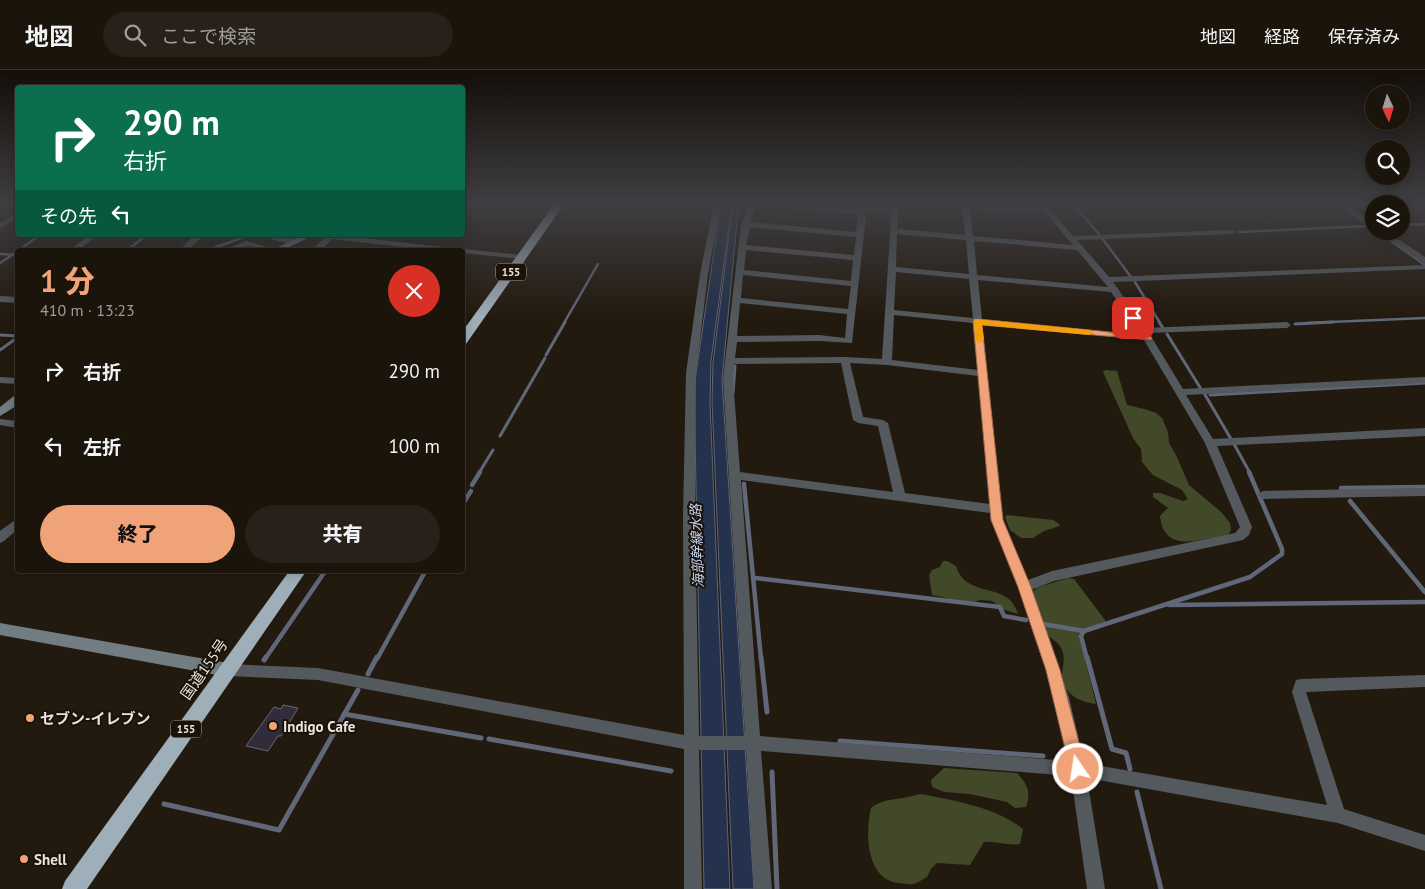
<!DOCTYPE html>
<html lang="ja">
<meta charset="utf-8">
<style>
:root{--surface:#1a140b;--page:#272119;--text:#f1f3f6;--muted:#9f9e9d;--line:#38332c;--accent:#f0a279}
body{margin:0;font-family:"PT Sans","Noto Sans JP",sans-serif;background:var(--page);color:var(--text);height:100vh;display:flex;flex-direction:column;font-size:19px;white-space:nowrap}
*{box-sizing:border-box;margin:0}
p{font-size:16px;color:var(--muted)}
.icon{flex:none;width:28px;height:28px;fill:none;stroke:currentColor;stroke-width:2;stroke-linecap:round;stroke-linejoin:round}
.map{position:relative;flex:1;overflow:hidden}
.drawer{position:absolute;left:15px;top:178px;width:450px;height:325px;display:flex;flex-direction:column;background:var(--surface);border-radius:5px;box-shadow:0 2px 12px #0003,0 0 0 1px var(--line)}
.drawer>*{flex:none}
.guide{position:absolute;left:15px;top:15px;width:450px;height:152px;border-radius:5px;box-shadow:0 2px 12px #0003,0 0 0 1px var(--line);background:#0b6e4f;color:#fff;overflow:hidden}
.needle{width:32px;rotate:176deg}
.tools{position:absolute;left:1365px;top:15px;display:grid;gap:10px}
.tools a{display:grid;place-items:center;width:45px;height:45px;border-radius:50%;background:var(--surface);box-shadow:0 2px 12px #0003,0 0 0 1px var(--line);font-size:25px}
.pin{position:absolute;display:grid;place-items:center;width:42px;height:42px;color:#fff;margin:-21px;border-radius:10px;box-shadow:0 2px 8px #0006}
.me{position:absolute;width:55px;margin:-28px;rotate:347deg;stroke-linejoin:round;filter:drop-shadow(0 0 4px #0008)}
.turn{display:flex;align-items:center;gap:18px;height:105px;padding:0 25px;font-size:22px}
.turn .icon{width:65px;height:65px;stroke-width:2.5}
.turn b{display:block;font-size:35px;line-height:42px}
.then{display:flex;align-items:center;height:48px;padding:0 25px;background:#0003;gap:10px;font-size:19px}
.round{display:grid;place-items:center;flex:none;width:52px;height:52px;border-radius:26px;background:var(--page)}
.summary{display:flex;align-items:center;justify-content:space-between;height:85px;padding:0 25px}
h1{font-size:30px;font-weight:800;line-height:38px;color:var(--accent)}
.button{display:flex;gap:10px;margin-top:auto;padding:10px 25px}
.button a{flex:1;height:58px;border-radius:30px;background:var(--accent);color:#111;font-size:20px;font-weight:800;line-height:58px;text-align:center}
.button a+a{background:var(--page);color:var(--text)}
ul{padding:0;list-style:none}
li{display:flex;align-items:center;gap:15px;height:75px;padding:0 25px}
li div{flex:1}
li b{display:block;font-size:19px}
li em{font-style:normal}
header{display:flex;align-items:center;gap:30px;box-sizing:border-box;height:70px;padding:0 25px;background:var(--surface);border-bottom:1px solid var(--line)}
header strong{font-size:24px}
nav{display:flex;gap:28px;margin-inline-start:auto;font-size:18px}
.search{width:350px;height:45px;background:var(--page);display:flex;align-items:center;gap:12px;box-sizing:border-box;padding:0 18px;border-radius:28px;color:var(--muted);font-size:19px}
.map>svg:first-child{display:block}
.green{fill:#343b1e}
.forest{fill:#414928}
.water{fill:#25324e;stroke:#606779}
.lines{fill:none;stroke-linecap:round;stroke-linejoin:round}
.stream-far3{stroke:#606779;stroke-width:2.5}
.stream-far2{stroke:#606779;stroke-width:3}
.stream-far1{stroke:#606779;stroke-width:4.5}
.stream{stroke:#606779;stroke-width:5}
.building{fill:#312c39;stroke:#6c6776}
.street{fill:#53595d;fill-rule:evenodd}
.secondary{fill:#717c83;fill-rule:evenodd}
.highway{fill:#9fafba;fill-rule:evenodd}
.route{fill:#f0a279;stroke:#9c694f}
.slow{fill:#f59e0b}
.poi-dot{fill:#f0a279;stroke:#1a1107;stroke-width:2}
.labels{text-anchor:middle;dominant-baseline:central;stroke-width:4;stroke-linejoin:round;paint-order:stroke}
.shield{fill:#1a1107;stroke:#aca49c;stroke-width:1}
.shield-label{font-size:11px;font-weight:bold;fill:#eae3dc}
.water-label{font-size:14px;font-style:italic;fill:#c2d3f4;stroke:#1a1107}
.near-street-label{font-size:15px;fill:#eae3dc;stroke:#1a1107}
.near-poi-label{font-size:15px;font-weight:bold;fill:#eae3dc;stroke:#1a1107;text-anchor:start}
</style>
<header>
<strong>地図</strong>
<div class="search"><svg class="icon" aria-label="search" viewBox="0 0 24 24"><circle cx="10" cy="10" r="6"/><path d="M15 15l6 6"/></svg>ここで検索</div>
<nav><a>地図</a><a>経路</a><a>保存済み</a></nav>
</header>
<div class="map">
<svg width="1425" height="819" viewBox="0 0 1425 819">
<rect width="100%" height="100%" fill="#231a0f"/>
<path class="green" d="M839,133L890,135V145L838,139Z"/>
<g class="forest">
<path d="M1106,300L1117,301L1127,335L1148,340L1156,343L1162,348L1168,362L1169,373L1176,385L1189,415L1222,443L1230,453L1231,460L1229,464C1222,467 1213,468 1205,469C1183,474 1163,474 1160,446L1168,438L1153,427V423H1160L1183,431L1188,429L1182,420L1153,405L1142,392L1141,379L1133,368L1104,304L1103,301Z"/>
<path d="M1007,445L1053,450L1058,453L1060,456L1044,461L1033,468H1021L1010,460L1005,447Z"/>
<path d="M943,491H947L956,496C966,530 1009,510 1018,544L1005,540L992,531L980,530L970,533L932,525L929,505L932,500L940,497Z"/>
<path d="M1068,508L1074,509L1105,550V552L1084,559L1079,564L1096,634C1080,632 1062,624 1062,604C1063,594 1066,588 1061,578C1058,571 1052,570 1048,565C1041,558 1036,535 1032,525L1033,521L1039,517Z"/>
<path d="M944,698L1017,703C1028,715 1031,722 1026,737L1015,738L1007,732L970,724L944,722L932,717L931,710Z"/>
<path d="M920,724C954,730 997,738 1023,759L1020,774C1007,776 996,771 984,772L970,795L937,793L931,799L927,807C923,809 918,813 913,814C909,815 903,813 898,813C866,809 865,763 871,738C884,727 904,730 920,724Z"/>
</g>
<g class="water">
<path d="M721,133H732L711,291L710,333L730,819H704L694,317Z"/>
<path d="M733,133H741L738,141L722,310L754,819H733L712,332L713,292Z"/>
</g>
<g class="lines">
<g class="stream-far3">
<path d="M1073,134L1099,164"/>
<path d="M1347,140L1374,159"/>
<path d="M1401,155L1425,154"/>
<path d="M1377,161L1425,195"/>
<path d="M1239,162L1370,156"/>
<path d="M1102,168L1131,207"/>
<path d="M19,180L40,165"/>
<path d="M128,180L146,165"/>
<path d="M208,180L250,165"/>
<path d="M0,184L18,185"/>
<path d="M0,193L18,181"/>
<path d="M1135,212L1160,253"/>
<path d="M564,253L598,194"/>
<path d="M1306,253L1425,248"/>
</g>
<g class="stream-far2">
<path d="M1159,252L1163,258"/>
<path d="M1295,254L1333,252"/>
<path d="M1167,264L1201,319"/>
<path d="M0,265L18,266"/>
<path d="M0,280L18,267"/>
<path d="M546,285L565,252"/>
<path d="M733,323L735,296"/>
<path d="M1204,323L1231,369"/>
<path d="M1210,325L1425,313"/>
<path d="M500,366L545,288"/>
<path d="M1234,374L1250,403"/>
<path d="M479,403L493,380"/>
</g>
<g class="stream-far1">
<path d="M744,414L761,589"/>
<path d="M472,415L480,402"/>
<path d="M1341,418L1425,417"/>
<path d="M1350,431L1425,522"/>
<path d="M462,435L471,421"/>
<path d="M756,508L1000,537L1004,546L1026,550"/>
<path d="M1169,535L1425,532"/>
<path d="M1043,554L1084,561"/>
<path d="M265,589L326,500"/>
<path d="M377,589L426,500"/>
<path d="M1087,589L1081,566L1084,561L1250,507L1282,484V479L1249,402"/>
</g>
<g class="stream">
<path d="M761,587L767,642"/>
<path d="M1087,587L1112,679L1126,683L1130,699"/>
<path d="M264,590L266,587"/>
<path d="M368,604L377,587"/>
<path d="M344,644L481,668"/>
<path d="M489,669L671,701"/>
<path d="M840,671L1043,686"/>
<path d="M772,702L777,819"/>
<path d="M1137,722L1161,819"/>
<path d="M164,734L279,760L358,620"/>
</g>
</g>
<path class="building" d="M283,635L298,638L281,666H278L268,681L246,676L274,637L281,639Z"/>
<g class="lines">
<g class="street">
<path d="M714,133H721L708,204L696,303L695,446L699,666H745L723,309L741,154L750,133H775L861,140L866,146L852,273L819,271L737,272L735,288L845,287L882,289L892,133H899L897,159L965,165L962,136L944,135L941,133H969L970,134L1013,138L1041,137L1038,133H1068L1065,135L1048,137L1073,166L1233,160L1237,162L1233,164L1077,170L1109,207L1425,195V199L1113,212L1146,258L1287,252L1291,255L1287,258L1149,263L1183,319L1425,307V313L1186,325L1213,369L1425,358V366L1217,376L1252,457L1249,465L1243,470L1054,511L1031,520L1069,627L1084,693L1327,735L1292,622L1296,610L1301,609L1425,605V617L1306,622L1344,739L1425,765V781L1338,753L1087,708L1105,819H1087L1071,706L761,681L772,819H754L746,680H699L702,819H684V679L318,610L228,606L223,604L221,600L223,596L228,594L318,598L684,665L683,446L686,303L700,204ZM756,135L856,144L858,146L856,162L750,152ZM970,139L1013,142L1044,141L1073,175L973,166ZM750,157L856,167L854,185L746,175ZM897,164L966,170L969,204L896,197ZM974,171L1077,180L1108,217L977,205ZM746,180L853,190L851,211L744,200ZM896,202L969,209L973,248L894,240ZM743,205L851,216L848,239L741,228ZM978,210L1111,222L1141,265L982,249ZM740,233L847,244L845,268L819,265L737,266ZM894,245L973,253L978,300L892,290ZM982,254L1144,270L1205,373L1240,457L1235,463L1052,501L1028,510L1003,450ZM841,293L853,350L858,353L878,356L893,422L740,402L733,309L734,294ZM850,293L887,295L978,306L990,434L905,423L888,353L883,350L863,347ZM741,410L990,443L991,450L1018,517L1055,627L1068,691L760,666Z"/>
<path d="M1336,133H1344L1374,152V158Z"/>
<path d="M18,143V148L0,158V153Z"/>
<path d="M1377,161H1386L1425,187V193Z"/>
<path d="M89,165H98L79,180H70Z"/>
<path d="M195,165H204L188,180H179Z"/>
<path d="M313,165H338L451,178L455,180H430L332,169L321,180H312L324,168Z"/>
<path d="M271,166L297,169L301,171C294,175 277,172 270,168Z"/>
<path d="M246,171L271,178L272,180C262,180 257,177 248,176C244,176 232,180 224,180Z"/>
<path d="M462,179L522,185L526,187L522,189L462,183V180H459Z"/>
<path d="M0,226L18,227V233L0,232Z"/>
<path d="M0,307L18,308V314L0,313Z"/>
<path d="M0,349L18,351V358L0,355Z"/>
<path d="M1425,418V426L1263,429L1257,425L1263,421Z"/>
<path d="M18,448V459L4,471L0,473V461Z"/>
</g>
<g class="secondary">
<path d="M303,165H314L283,180H272Z"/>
<path d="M14,326H18V335L0,346V337Z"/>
<path d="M0,553L228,593L234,595L236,600L234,605L228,607L0,565Z"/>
</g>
<g class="highway">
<path d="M555,133H565L466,274L462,275V262Z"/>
<path d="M290,500H307L87,819H62L65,811Z"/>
</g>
</g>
<linearGradient id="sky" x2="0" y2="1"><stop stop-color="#130e08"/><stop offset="0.54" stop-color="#3f3e42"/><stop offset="1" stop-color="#3f3e42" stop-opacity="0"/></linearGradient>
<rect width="1425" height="247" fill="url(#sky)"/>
<path class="route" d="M1133,245L1136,246L1152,268L1151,270L982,255L1003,450L1031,517L1060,600L1086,699L1084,704L1078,706L1073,704L1070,699L1046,600L1018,517L991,450L973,251L978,249L1140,265L1129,248Z"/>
<path class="slow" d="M974,249L1089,260L1094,263L1089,265L982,255L984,270L979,273L975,270Z"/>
<g class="poi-dot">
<circle cx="30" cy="648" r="5"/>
<circle cx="273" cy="656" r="5"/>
<circle cx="24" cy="789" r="5"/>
</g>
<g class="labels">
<g class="shield">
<rect x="496" y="193.5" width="30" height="17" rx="4"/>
<rect x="171" y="650.5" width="30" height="17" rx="4"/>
</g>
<g class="shield-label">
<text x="511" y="202">155</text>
<text x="186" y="659">155</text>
</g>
<g class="water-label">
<text transform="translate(697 476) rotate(-92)">海部幹線水路</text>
</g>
<g class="near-street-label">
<text transform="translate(204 599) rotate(-55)">国道155号</text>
</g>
<g class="near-poi-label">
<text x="40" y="648">セブン-イレブン</text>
<text x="283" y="656">Indigo Cafe</text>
<text x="34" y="789">Shell</text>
</g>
</g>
</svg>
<div class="tools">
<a><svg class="needle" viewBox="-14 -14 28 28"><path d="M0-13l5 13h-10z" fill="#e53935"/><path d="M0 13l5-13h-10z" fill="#9f9e9d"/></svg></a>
<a><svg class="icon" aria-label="search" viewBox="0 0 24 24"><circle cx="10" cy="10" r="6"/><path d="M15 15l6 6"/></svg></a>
<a><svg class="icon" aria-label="layers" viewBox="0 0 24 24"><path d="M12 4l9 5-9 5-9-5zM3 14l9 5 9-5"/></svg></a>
</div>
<div class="pin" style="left:1133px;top:248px;background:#d93025"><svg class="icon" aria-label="arrive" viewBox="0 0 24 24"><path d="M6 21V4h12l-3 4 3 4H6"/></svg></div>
<svg class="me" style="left:1078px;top:699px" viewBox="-20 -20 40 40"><circle r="17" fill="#f0a279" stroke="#fff" stroke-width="3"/><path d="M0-11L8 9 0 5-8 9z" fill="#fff"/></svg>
<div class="guide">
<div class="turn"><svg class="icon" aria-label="right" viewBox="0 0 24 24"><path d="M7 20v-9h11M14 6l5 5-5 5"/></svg><div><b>290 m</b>右折</div></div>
<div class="then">その先<svg class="icon" aria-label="left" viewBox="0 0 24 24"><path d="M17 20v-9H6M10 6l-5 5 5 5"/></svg></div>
</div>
<section class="drawer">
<div class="summary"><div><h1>1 分</h1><p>410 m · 13:23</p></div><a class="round" style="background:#d93025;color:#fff"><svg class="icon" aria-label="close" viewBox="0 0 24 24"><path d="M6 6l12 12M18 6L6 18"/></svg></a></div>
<ul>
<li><svg class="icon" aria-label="right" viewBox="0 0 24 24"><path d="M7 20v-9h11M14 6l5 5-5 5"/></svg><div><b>右折</b></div><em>290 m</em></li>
<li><svg class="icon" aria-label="left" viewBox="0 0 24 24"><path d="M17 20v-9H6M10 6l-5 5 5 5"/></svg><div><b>左折</b></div><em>100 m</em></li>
</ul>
<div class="button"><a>終了</a><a>共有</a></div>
</section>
</div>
